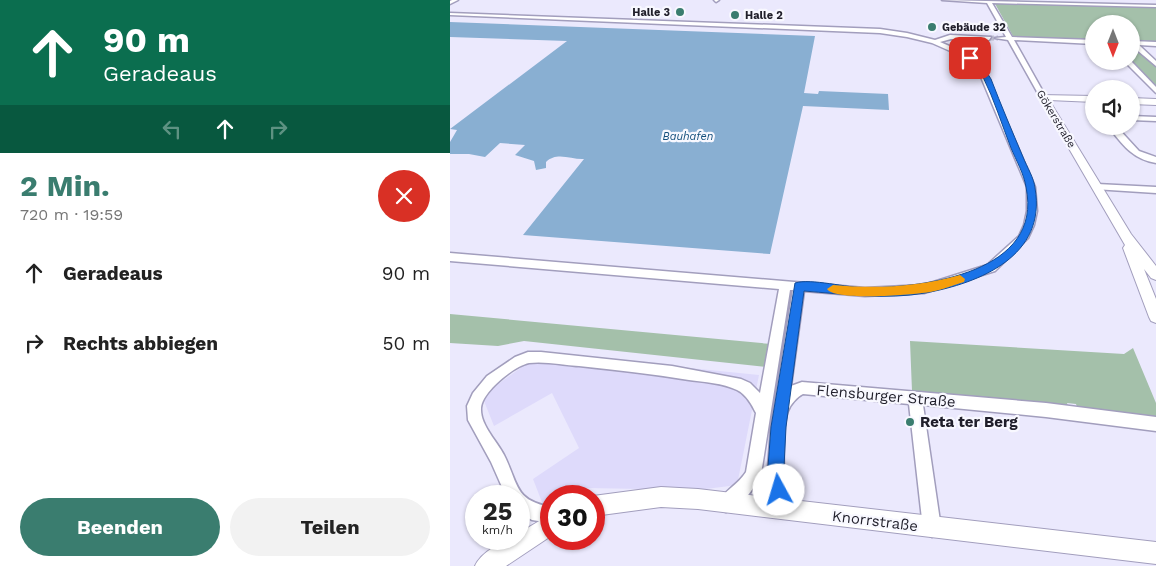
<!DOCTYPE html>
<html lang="de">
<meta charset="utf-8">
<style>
:root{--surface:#fff;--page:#f2f2f2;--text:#222;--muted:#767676;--accent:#3a7d6f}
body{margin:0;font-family:"Work Sans",sans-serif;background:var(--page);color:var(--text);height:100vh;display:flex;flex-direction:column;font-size:19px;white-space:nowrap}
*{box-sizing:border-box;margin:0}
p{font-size:16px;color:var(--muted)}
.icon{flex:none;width:28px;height:28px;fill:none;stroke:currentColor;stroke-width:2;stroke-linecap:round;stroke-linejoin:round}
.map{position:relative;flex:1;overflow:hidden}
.side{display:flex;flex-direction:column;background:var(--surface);width:450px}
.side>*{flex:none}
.banner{background:#0b6e4f;color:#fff;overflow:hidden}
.needle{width:32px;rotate:180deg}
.buttons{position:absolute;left:635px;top:15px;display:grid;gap:10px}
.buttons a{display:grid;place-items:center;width:55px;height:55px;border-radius:50%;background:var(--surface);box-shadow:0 1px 4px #0004;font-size:25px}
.speed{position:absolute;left:15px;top:485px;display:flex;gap:10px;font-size:25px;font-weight:700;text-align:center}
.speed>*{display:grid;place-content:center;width:65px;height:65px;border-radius:50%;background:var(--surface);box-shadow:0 1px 4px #0004;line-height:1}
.speed small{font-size:12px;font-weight:400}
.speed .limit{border:8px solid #d22;background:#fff;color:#111}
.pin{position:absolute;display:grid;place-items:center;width:42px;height:42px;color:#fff;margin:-21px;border-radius:10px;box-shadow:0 2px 8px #0006}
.me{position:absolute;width:55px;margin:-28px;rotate:354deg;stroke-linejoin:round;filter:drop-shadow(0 0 4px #0008)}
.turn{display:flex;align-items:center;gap:18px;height:105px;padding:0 20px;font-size:22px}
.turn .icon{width:65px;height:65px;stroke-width:2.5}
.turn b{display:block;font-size:35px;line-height:42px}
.lanes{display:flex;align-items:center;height:48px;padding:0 20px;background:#0003;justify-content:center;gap:25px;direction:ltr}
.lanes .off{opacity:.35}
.round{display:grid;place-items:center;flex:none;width:52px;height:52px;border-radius:26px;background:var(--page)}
.headline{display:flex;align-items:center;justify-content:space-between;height:85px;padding:0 20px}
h1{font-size:30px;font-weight:700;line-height:38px;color:var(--accent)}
.primary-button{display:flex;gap:10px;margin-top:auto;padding:10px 20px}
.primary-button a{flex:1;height:58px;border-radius:30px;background:var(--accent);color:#fff;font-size:20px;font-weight:700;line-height:58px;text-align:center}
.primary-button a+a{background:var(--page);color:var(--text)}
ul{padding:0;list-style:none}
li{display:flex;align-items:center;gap:15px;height:70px;padding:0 20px}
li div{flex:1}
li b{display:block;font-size:19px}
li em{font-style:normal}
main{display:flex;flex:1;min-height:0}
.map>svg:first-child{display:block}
.built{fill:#dedafb}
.green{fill:#a4c0aa}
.water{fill:#89afd2}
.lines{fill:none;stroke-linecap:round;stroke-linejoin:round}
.minor-tunnel{stroke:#c2c1d3;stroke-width:5;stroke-dasharray:5 2.5;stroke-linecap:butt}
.minor-casing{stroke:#a29ebd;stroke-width:3}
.major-casing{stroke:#a29ebd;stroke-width:2}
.minor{fill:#fff;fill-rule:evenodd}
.major{fill:#fff;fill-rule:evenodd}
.route{fill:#1a73e8;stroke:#114b97}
.slow{fill:#f59e0b}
.poi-dot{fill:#3a7d6f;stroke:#f8f8ff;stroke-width:2}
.labels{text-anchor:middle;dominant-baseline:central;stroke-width:4.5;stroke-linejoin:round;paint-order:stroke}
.far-poi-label{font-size:11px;font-weight:bold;fill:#201f2b;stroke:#f8f8ff;text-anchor:start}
.far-street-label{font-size:11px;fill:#201f2b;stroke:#f8f8ff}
.far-water-label{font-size:11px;font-style:italic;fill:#15507d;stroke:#f8f8ff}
.near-street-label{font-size:15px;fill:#201f2b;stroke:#f8f8ff}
.near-poi-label{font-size:15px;font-weight:bold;fill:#201f2b;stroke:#f8f8ff;text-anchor:start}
</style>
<main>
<section class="side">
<div class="banner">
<div class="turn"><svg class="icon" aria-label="ahead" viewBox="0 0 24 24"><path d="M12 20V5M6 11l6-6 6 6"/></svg><div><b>90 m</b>Geradeaus</div></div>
<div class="lanes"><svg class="icon off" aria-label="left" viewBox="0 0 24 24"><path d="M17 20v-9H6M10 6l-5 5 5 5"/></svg><svg class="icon" aria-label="ahead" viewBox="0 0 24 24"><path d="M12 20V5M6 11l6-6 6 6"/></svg><svg class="icon off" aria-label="right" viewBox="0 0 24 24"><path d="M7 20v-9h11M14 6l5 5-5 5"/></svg></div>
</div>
<div class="headline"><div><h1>2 Min.</h1><p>720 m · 19:59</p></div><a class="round" style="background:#d93025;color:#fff"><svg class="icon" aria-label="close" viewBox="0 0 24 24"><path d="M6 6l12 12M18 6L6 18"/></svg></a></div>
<ul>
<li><svg class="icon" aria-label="ahead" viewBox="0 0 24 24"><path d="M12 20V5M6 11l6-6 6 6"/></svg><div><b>Geradeaus</b></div><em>90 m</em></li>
<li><svg class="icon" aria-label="right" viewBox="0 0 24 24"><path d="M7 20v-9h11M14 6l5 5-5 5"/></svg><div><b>Rechts abbiegen</b></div><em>50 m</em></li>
</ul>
<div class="primary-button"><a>Beenden</a><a>Teilen</a></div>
</section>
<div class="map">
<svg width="706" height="566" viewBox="0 0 706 566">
<rect width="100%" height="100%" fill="#ebe9fd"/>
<path class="built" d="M91,353L309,375L287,485L248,490L137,488L121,496H101V506L95,510L83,479L129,448L102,393L44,426L32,396Z"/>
<g class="green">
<path d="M544,2L706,8V43L681,42V24H644V41L564,38Z"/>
<path d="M681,45L706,66V89L679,61H681Z"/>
<path d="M0,314L321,344L317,367L74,341L48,346L0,343Z"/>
<path d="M460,341L674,354L683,348L706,403V419L628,410L626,404L617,403L619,409L462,391Z"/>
</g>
<path class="water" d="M0,22L365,36L354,93L368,94L369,91L438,94L439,110L353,106L320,254L73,235L134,159C122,160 107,151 96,162V168L86,170L84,161L65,155L75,145L50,143L35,157L19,154H0V142L7,130L0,129L117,41L0,37Z"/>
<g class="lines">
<path class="minor-tunnel" d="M539,38H548"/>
<g class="minor-casing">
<g id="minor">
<path d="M2,0H8L0,4V1Z"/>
<path d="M264,0H269L266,2Z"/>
<path d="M492,0L706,5V7L542,3L562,37L644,40V44L564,40L596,97L593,99L590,97L558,40L545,38L556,37L537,3Z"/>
<path d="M0,13L430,29L457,33L485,40L500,35L541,37L539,40L501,39L490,42L511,51L534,69L585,187L587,211L584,225L578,238L545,271L474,293L415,296L354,291L341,386L352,382L596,403L706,417V431L596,417L473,405L491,528L488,534L482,537L476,534L473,528L459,404L353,394C347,397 340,405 338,411C333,423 332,477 337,488C341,496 348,503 351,511L349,517L343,519L337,517L323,496L318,467L321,427L343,290H340L311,474C304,489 292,506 276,512L270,510L268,504C273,491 288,485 296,472L306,413C302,405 296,394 287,390C273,383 254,382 239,380C202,374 166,370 129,366C113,365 95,361 79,363C64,366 32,392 31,408C30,425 47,441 54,455C69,485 64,500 101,507V523L82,520L69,513V496H56L41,462L18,420L17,406L23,393L37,376L65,357L78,352H91L222,366L291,379L300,383L310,393L329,289L0,261V253L415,288L474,285L537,265L569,236L574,225L577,211V187L528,70L507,54L482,43L457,37L430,33L0,15Z"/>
<path d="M681,41L706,42V46L689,45L706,61V66L681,45Z"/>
<path d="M674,61H681L706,87V93Z"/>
<path d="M681,116L706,117V121L681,120Z"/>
<path d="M658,126H666L689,151L706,157V163C682,159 672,144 658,126Z"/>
<path d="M647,184L706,187V193L644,189V185Z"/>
</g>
</g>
<g class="major-casing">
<g id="major">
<path d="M590,95L644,96V102L599,100L681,234L706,266V280L701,278L694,269L706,299V323L701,321L699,317L673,248L675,245L589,97Z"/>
<path d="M681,98L706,99V105L681,104Z"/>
<path d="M211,487L248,489L706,542V564L248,509L211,507L144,516L143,496Z"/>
<path d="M101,514V536L56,566H25C31,552 54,539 69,539V533Z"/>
</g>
</g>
<use href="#minor" class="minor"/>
<use href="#major" class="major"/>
</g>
<path class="route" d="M518,57H522L534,68L541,79C551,105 562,131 573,157C577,167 584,178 585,188C597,256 530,283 475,293C436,300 393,294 354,291L336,427L334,467L337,490L335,496L329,498L323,496L318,467L321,427L345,283C361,278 397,288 417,288C475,287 594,273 576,187C574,174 566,160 561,148C552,125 544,99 533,77C529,70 519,63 518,57Z"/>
<path class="slow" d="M510,275L515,279L514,282C501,286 486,292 472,293C457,295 385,301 377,289L383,285C428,289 466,287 510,275Z"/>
<g class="poi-dot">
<circle cx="230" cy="12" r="5"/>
<circle cx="285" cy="15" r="5"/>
<circle cx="482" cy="27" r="5"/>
<circle cx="460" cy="422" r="5"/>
</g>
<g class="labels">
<g class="far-poi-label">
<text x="220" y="12" text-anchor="end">Halle 3</text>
<text x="295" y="15">Halle 2</text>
<text x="492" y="27">Gebäude 32</text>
</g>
<g class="far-street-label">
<text transform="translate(606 119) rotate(59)">Gökerstraße</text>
</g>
<g class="far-water-label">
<text x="238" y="136">Bauhafen</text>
</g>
<g class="near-street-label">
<text transform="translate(436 396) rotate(5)">Flensburger Straße</text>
<text transform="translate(425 521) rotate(7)">Knorrstraße</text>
</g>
<g class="near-poi-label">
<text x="470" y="422">Reta ter Berg</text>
</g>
</g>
</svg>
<div class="buttons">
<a><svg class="needle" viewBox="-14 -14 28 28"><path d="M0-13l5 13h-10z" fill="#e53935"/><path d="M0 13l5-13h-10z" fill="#767676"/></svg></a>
<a><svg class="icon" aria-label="sound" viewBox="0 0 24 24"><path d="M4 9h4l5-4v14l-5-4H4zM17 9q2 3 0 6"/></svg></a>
</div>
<div class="speed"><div>25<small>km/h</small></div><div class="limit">30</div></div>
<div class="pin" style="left:520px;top:58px;background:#d93025"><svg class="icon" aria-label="arrive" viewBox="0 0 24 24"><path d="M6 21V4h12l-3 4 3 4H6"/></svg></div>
<svg class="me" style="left:329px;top:490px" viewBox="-20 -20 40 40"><circle r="19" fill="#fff"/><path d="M0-13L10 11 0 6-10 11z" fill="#1a73e8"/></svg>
</div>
</main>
